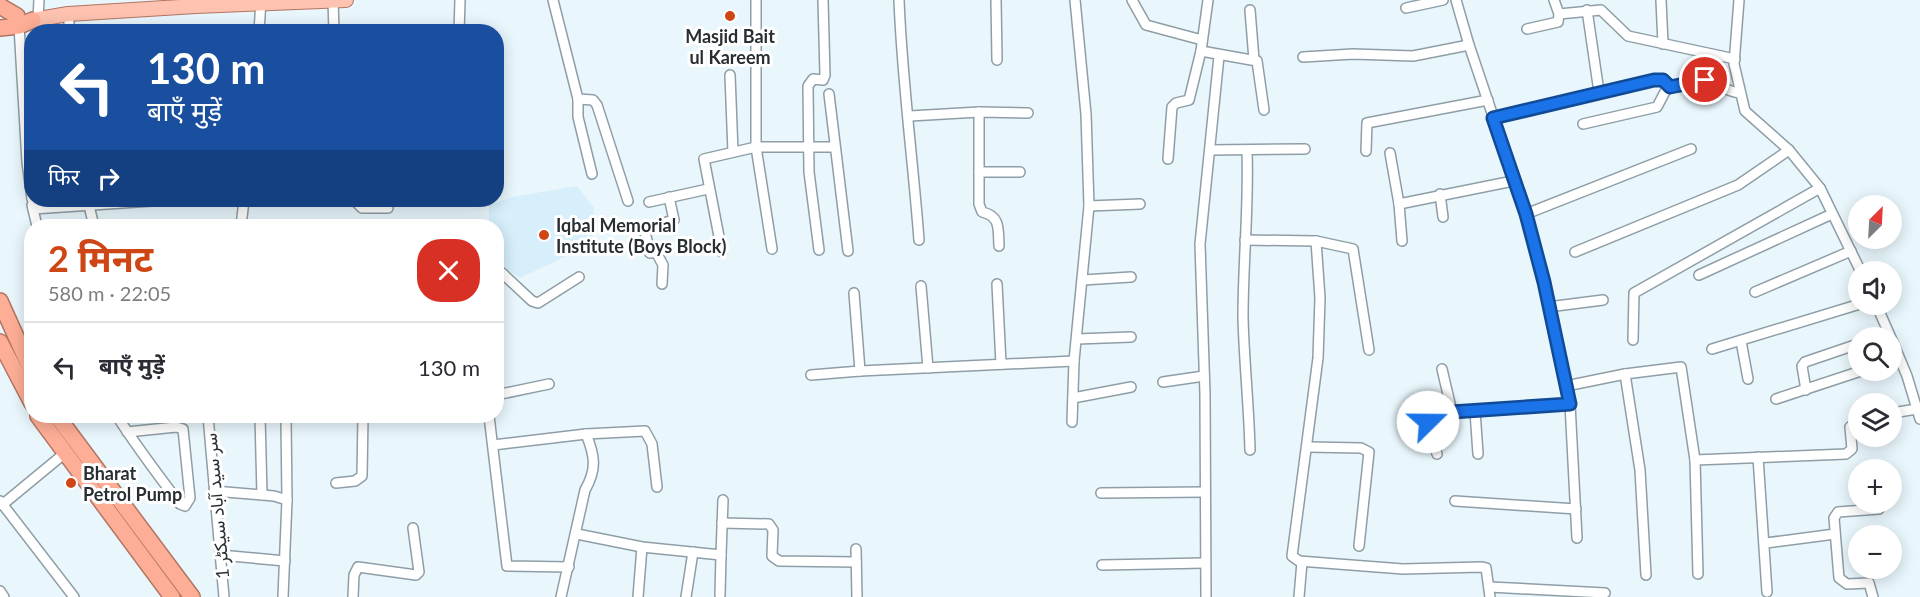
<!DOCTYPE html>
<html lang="hi">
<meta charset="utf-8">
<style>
:root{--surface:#fff;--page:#f7f7f7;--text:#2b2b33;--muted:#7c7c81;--line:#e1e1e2;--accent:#ce4615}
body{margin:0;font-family:Lato,Vazirmatn,"Noto Sans Devanagari",sans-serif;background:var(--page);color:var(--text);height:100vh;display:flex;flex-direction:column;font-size:22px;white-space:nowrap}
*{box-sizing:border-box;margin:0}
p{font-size:20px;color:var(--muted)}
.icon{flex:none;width:33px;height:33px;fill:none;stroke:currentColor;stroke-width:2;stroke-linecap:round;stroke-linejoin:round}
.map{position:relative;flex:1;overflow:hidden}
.sheet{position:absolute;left:24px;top:219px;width:480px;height:204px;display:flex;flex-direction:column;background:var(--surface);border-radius:24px;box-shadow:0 3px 15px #0003}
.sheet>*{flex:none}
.top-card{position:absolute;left:24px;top:24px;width:480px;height:183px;border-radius:24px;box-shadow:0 3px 15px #0003;background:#1a4fa0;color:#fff;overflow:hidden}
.needle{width:39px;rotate:24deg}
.buttons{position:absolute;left:1848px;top:195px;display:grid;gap:12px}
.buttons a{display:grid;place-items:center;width:54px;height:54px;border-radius:50%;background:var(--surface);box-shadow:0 3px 15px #0003;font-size:30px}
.pin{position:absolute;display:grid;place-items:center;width:51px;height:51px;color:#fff;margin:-26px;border:3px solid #fff;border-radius:50%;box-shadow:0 2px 6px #0007}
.me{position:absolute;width:66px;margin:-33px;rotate:68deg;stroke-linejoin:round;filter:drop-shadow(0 0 4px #0008)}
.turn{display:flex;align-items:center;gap:21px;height:126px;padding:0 24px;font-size:27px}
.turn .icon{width:78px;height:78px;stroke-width:2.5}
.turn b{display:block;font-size:42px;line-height:51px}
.then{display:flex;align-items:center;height:57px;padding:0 24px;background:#0003;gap:12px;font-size:22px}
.round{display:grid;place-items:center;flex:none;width:63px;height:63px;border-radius:24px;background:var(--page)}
.head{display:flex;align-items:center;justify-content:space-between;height:102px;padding:0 24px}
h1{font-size:36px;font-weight:700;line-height:45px;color:var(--accent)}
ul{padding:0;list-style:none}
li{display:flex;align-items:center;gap:18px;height:90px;padding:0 24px;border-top:2px solid var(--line)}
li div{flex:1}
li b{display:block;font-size:22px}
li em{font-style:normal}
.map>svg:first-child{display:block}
.built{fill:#d6effb}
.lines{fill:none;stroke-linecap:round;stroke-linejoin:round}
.minor-casing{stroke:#8f9ea6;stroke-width:12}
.primary-casing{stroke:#b27562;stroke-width:16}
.trunk-casing{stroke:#b27562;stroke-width:18}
.minor{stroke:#fff;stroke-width:9}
.primary{stroke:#fec2b0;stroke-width:14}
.trunk{stroke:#feae96;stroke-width:15}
.route-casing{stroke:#114b97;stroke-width:15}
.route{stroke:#1a73e8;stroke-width:10}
.poi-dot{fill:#ce4615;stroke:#fff;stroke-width:2}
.labels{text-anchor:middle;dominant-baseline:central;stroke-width:6;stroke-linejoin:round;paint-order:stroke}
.poi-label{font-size:18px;font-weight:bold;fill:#282f32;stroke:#fff;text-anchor:start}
.street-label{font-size:18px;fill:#282f32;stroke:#fff}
</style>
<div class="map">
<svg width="1920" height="597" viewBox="0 0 1920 597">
<rect width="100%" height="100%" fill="#e9f7fd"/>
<path class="built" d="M577,186L594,208L592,244L520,278L498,265L496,226H489V205L512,197Z"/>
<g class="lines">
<g class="minor-casing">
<g id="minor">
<path d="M333,0L334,32"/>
<path d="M553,0L578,99V117L592,174"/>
<path d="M756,0V147L772,249"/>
<path d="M899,0C902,80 913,160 919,240"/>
<path d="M996,0L997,60"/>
<path d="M1132,0L1146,25L1202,40"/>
<path d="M1456,0L1469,45L1526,214L1544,282L1570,404L1577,538"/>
<path d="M1661,0L1663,44"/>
<path d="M1739,0L1734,64L1745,111L1789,150L1820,188L1861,272"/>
<path d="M1406,8L1443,0"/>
<path d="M1250,10L1254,60"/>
<path d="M1587,10L1599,92"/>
<path d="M68,14L70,32"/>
<path d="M1559,14L1601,10L1628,36L1735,59"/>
<path d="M38,19L39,0"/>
<path d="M19,26L27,162L32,199"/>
<path d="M1527,29L1558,22L1559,14L1554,0"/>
<path d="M259,32L261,0"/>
<path d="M459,32L460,0"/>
<path d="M1201,51L1257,61L1264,110"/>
<path d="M1303,57L1353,54L1413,56L1469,45"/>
<path d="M730,75L733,152"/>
<path d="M829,94L848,251"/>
<path d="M578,99L593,100L597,105L628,201"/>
<path d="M979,112V204L982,212C1001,216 998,230 999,246"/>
<path d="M910,116L979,112L1028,113"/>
<path d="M1493,118L1654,80H1663L1670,87"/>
<path d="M1583,124L1657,107L1667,88C1678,85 1698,77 1709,81C1721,85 1727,92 1740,93"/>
<path d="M1211,150L1305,149"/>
<path d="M1247,151C1249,207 1243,261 1243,317C1244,361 1249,406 1250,450"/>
<path d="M1366,151L1367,123L1488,100"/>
<path d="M1390,153L1399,204"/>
<path d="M1168,159L1172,107L1176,103L1189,100L1201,51L1208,0"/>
<path d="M979,172H1020"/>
<path d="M1440,194L1443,217"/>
<path d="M354,200L362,208H388"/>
<path d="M649,202L708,189"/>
<path d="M32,205L37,226"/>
<path d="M89,206L94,226"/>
<path d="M1089,206L1140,204"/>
<path d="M33,209L167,200"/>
<path d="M1526,214L1691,149"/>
<path d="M241,226L244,200"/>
<path d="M1245,240L1316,241L1353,249L1369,350"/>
<path d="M1316,241L1320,298L1318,358L1292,556L1299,561L1403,569L1481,567L1486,568L1490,597"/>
<path d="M1402,241L1399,204L1513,181"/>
<path d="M819,250L809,172L808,86L813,79L823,80L825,75L823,0"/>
<path d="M722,252L704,159L756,147H834"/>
<path d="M1575,252L1738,185L1789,150"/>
<path d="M496,268L503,274L496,284"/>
<path d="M503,274L532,301L538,303L579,277"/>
<path d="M1699,275L1832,214"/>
<path d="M1083,280L1131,277"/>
<path d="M662,284L663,265L656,252L650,253L644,228L674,220L669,197"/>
<path d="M997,284L1001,364"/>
<path d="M921,286L928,368"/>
<path d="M1755,292L1851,251"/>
<path d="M1876,304L1891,338"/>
<path d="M1548,307L1603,300"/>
<path d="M1877,338L1889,334"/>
<path d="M1077,339L1131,337"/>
<path d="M1633,340L1634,293L1820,188"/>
<path d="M1892,340L1907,376L1920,419"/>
<path d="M1741,341L1748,379"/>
<path d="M1712,349L1860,304"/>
<path d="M1442,369L1452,412"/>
<path d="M860,371L1074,361"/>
<path d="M1625,374L1640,470L1646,575"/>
<path d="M811,375L860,371L854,293"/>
<path d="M1163,382L1204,376"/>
<path d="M1566,386L1625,374L1681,367L1695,460L1698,574"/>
<path d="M1806,390L1802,366L1805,362L1858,344"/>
<path d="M496,395L549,384"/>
<path d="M1073,398L1131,387"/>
<path d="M1776,399L1864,370"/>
<path d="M1475,411L1478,454"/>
<path d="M1892,413L1917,409"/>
<path d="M117,416C136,446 158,475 180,504L185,506L190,498L183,429L176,427L127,432"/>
<path d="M208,416L224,597"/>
<path d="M260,416L262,495"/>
<path d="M489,416L507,566L569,567"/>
<path d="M286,420L287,500"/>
<path d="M1072,422L1074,361L1089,206L1086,114L1075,0"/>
<path d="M493,445L586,434L645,431L652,444L657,487"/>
<path d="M1308,447L1361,448L1369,452L1359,546"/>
<path d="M1437,454L1428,422L1433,414L1570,404"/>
<path d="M1758,457L1767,592"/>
<path d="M1695,460L1846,454L1852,449L1850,427L1858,420"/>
<path d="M336,483L355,481L362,476L363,416"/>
<path d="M214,491L274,496L287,500L283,597"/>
<path d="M1101,493L1205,492"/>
<path d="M0,501L74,597"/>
<path d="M1455,501L1576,509"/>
<path d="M2,505L65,453"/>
<path d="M722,523L769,524L773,530L772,556L779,561L856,562"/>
<path d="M577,534L642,547L721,555L723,500"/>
<path d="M1766,543L1835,534"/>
<path d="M856,549L857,597"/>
<path d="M220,555L285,561"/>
<path d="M1102,565L1205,563"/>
<path d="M1490,587L1605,593"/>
<path d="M0,591L4,597"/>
<path d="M720,595L721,555"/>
<path d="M353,597L354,575L358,567L416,575L419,572L413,528"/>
<path d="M561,597L585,490C597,469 595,456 586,434"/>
<path d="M638,597L642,547"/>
<path d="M686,597L693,552"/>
<path d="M1206,597L1205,394L1200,244L1219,56"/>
<path d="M1299,597L1302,562"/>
<path d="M1873,597L1869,583L1847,584L1839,578L1834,518L1838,512L1879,509"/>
</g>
</g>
<g class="primary-casing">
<path id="primary" d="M33,20L68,14L196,6L346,0"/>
</g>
<g class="trunk-casing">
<g id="trunk">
<path d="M0,6L17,16"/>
<path d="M0,28L19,26L33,20"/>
<path d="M0,301L32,372"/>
<path d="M0,342L32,403"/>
<path d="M38,416L172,597"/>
<path d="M57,416L192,597"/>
</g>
</g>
<use href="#minor" class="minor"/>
<use href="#primary" class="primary"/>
<use href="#trunk" class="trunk"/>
</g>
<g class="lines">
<g class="route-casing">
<path id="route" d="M1428,422L1433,414L1452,412L1570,404L1544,282L1526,214L1493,118L1654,80H1663L1670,87L1705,80"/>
</g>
<use href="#route" class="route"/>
</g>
<g class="poi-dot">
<circle cx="730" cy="16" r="6"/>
<circle cx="544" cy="235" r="6"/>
<circle cx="71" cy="483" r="6"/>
</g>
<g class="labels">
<g class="poi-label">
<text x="730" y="36" text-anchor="middle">Masjid Bait<tspan x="730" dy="21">ul Kareem</tspan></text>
<text x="556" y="225">Iqbal Memorial<tspan x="556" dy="21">Institute (Boys Block)</tspan></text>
<text x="83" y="473">Bharat<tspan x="83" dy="21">Petrol Pump</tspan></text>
</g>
<g class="street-label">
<text transform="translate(216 506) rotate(-95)">سر سید آباد سیکٹر 1</text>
</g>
</g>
</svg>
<div class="buttons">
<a><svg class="needle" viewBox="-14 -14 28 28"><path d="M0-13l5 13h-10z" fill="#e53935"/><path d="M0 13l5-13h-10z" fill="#7c7c81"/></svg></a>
<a><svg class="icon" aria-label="sound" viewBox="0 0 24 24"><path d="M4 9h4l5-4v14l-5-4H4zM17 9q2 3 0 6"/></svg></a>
<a><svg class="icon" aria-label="search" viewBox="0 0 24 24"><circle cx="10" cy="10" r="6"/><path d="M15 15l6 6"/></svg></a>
<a><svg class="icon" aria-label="layers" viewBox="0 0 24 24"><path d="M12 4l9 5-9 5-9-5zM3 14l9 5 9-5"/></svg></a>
<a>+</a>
<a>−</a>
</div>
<div class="pin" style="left:1705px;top:80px;background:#d93025"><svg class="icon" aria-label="arrive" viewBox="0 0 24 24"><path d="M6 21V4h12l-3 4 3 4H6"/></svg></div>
<svg class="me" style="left:1428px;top:422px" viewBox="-20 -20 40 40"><circle r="19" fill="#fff"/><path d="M0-13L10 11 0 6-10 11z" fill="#1a73e8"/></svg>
<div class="top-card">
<div class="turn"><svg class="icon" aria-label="left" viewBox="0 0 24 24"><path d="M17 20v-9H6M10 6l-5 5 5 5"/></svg><div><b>130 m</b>बाएँ मुड़ें</div></div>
<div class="then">फिर<svg class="icon" aria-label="right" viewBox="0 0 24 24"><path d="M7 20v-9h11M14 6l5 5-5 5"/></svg></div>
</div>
<section class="sheet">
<div class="head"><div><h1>2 मिनट</h1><p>580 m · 22:05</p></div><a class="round" style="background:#d93025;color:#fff"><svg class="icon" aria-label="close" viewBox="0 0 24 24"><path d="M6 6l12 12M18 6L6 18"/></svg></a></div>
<ul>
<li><svg class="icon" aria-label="left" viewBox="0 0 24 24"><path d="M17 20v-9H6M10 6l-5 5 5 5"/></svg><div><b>बाएँ मुड़ें</b></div><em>130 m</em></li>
</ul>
</section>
</div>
